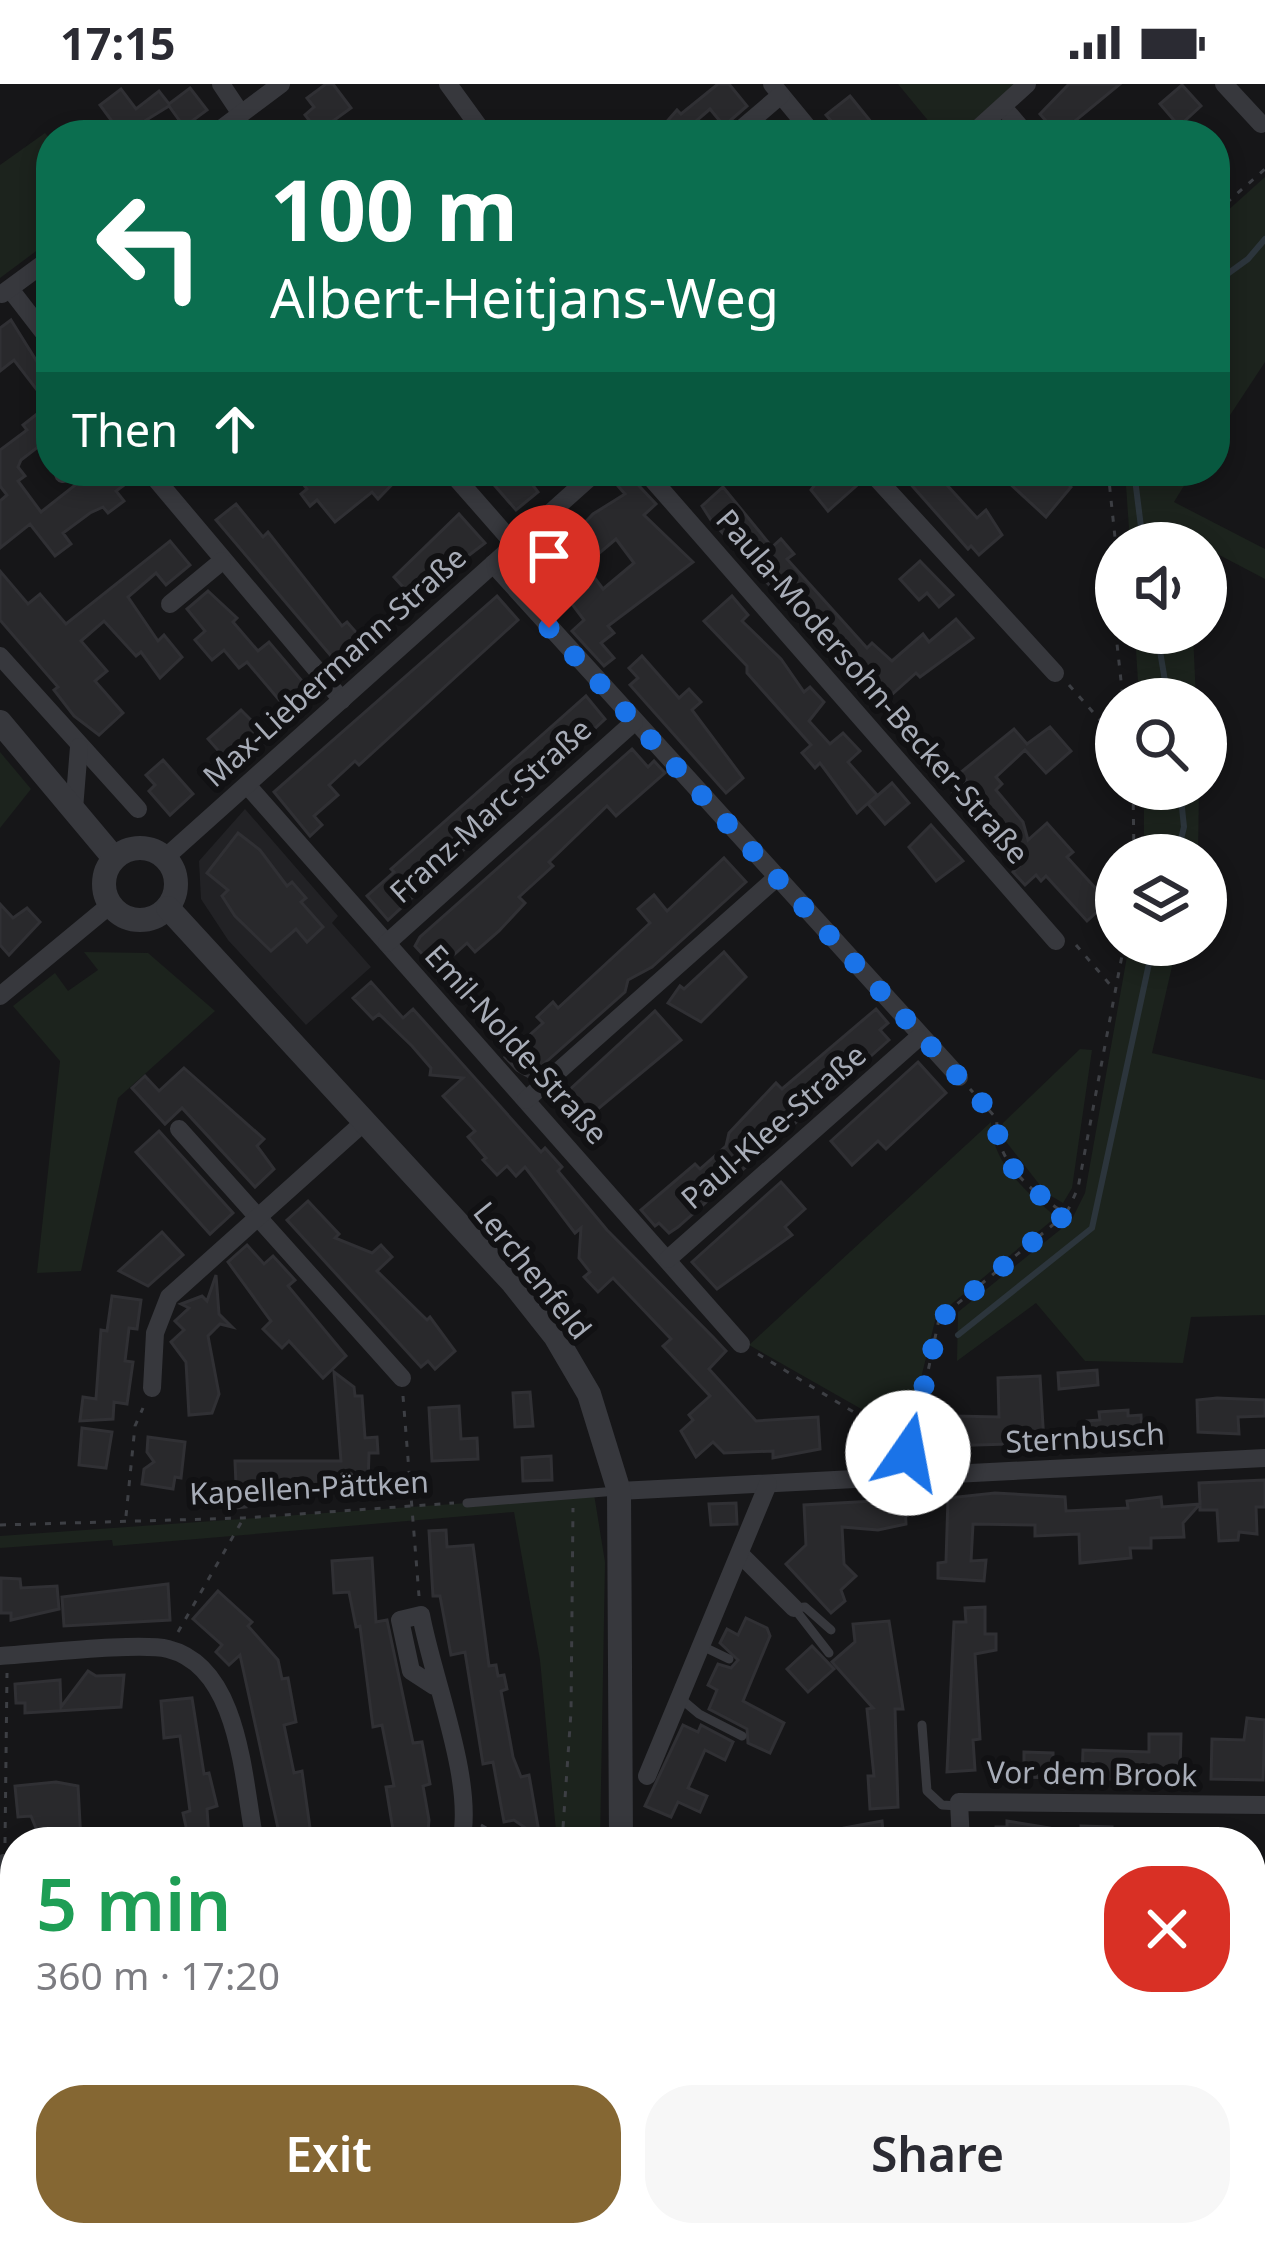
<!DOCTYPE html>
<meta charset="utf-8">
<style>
:root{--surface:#fff;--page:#f7f7f7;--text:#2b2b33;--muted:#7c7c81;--accent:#856733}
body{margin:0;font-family:"Noto Sans",sans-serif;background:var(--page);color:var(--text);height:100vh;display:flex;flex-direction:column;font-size:45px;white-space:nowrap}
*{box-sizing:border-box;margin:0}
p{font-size:39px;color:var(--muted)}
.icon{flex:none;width:66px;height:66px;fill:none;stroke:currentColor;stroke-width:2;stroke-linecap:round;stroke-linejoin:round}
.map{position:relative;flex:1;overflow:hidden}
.side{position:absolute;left:0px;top:1743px;width:1266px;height:420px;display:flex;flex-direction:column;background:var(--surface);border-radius:48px 48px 0 0;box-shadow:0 6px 18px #0003}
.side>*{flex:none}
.banner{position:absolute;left:36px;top:36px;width:1194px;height:366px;border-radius:48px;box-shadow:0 6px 18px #0003;background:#0b6e4f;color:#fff;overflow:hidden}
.buttons{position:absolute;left:1095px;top:438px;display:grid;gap:24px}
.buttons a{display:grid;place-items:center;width:132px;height:132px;border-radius:50%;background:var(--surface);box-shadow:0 6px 18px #0003;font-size:60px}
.pin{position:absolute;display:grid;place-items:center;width:102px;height:102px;color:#fff;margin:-123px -51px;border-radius:50% 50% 50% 0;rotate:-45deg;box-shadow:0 0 12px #0007}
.pin .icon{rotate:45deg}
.me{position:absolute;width:132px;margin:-66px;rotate:12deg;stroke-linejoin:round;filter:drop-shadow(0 0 9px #0008)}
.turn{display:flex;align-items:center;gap:42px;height:252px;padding:0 36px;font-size:54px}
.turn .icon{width:156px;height:156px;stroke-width:2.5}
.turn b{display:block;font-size:84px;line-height:102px}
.then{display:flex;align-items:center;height:114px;padding:0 36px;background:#0003;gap:24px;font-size:45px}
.round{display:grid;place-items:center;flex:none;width:126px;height:126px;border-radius:48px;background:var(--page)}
.headline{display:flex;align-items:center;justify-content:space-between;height:204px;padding:0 36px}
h1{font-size:72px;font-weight:600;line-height:90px;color:#1e9e55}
.button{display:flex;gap:24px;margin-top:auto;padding:24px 36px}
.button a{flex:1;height:138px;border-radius:48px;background:var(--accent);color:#fff;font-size:48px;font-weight:600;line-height:138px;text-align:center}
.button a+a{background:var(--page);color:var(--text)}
.status{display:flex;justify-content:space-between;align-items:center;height:84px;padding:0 60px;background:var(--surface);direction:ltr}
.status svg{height:33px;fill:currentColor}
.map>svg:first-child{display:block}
.built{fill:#222225}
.green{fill:#1c231d}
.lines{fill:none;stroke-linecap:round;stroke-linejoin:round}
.stream{stroke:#2c353c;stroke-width:6}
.building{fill:#29292c;stroke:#303034;stroke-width:3;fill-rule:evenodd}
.path{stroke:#3d3f44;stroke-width:3;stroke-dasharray:6 9;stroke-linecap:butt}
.service{stroke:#37383d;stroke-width:9}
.minor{stroke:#37383d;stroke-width:18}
.tertiary{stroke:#37383d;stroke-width:24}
.route{stroke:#1a73e8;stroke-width:21;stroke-dasharray:0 37.8}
.labels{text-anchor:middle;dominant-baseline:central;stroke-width:12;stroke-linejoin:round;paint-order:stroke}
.street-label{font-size:30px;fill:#a8adb8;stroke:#111113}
</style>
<div class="status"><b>17:15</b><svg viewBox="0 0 49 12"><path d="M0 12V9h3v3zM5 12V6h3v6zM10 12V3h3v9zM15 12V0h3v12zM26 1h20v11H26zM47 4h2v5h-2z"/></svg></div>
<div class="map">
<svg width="1265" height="2163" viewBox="0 0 1265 2163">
<rect width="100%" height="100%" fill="#161618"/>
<g class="built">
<path d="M245,725L338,832L332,839L371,883L306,941L228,856L201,815L199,777Z"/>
<path d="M15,2135V2148H392L411,2163H0V2138Z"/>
<path d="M610,2148H1095L1093,2163H605Z"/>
</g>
<g class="green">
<path d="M898,0H1015L958,51H940Z"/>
<path d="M45,49L51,56V156L0,194V81Z"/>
<path d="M1265,93V278L1215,354V138Z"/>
<path d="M1125,387H1193L1174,418L1265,465V495L1206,464V459H1130Z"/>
<path d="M1135,549H1193L1196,615H1139Z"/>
<path d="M0,668L31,705L0,744Z"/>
<path d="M1144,705H1199L1198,771H1144Z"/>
<path d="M1129,861H1177L1152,969L1265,996V1231L1191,1233L1183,1279L1085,1277L1036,1219L957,1277L958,1228L1071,1137L1085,1109Z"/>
<path d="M84,868L148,869L215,927L118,1014L81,1187L37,1189L60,977L13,922L55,889L68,907L98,886Z"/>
<path d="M1080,965L1092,966L1072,1104L1063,1119L1046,1109L1000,1050L1003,1039Z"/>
<path d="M991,1038C992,1080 1026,1107 1056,1133L936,1233L907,1351L749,1261Z"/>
<path d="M594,1410L605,1478L600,1758H557L540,1576L514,1428L113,1462L112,1456L0,1464V1452Z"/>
</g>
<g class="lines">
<g class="stream">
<path d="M1215,199L1248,175L1265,155"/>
<path d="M1134,387L1143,459"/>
<path d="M1157,549L1168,615"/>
<path d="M1177,771L1184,743L1180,705"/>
<path d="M958,1251L1092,1144L1153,861"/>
<path d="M932,2163L934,2148"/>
</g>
</g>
<g class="building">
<path d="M326,0H333L351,24L318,48L305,31L314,23L307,14Z"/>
<path d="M718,0H729L747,22L724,42L710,25L680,51H655L677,26L681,30Z"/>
<path d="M1069,0H1120L1058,51L1040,30Z"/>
<path d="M1182,1L1201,22L1179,42L1160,20Z"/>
<path d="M190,4L207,26L184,43L169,22L122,51L100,21L121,5L136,25L159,7L169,20Z"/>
<path d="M850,12L876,44L867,51H843L826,31Z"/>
<path d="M11,236L49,297L37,306L14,276L0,287V244Z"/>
<path d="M37,330L51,353L21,376L18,383L25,392L18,397L41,428L93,387H118L127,399L116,407L124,417L108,429L103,423L90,429L63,449L71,460L55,472L30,440L0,464V417L7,411L0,402V366L27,346L23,341Z"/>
<path d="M293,387H405L378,415L372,408L335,438L317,416L310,422L301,410L307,405Z"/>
<path d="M482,387H522L538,408L516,426Z"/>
<path d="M625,387L656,420L644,431L693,478L608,542L614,549L601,559L614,574L604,582L572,547L584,536L563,508L557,514L527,486L540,473L547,479L593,430L625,410L612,395ZM616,455L634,479L603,505L585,481Z"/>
<path d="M825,387H843L856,402L828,427L811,406Z"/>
<path d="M899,387H960L946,400L977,434L986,426L1002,451L979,471L971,462L968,465Z"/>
<path d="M996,387H1056L1071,403L1046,433Z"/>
<path d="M723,403L772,463L781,455L794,470L787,475L867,564L872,559L892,577L923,550L929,558L956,535L973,554L920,593L916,589L878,623L711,436L702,422Z"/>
<path d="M236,420L263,453L268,448L342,542L347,538L369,563L343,586L216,436Z"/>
<path d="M459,430L485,459L413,514L394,493Z"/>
<path d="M170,457L190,481L166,501L156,489L128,513L158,557L164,551L182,573L160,594L141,568L136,572L104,537L81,557L107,587L95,597L123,629L99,651L74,632L54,606L58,603L0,536V487L28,520L40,510L66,540Z"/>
<path d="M920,477L953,511L939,523L927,509L919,516L900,495Z"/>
<path d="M208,507L237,534L233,538L258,567L269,558L308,604L285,623L247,578L239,584L224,566L212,576L195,556L205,547L187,525Z"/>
<path d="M497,512L518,536L359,681L355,677L329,701L338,711L314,732L322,741L310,752L274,708Z"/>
<path d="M732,512L748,531L742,537L781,575L804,608L810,603L824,618L809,637L830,660L843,649L860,667L848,678L877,711L857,729L820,679L815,684L802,669L811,661L747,589V582L704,537Z"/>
<path d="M642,572L679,614L689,605L701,618L692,626L743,694L726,709L630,601L638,594L629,584Z"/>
<path d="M586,612L605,635L388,836L367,812L394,788L391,785Z"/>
<path d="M241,626L266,651L232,682L208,655Z"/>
<path d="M1050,643L1071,667L1046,689L1025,666L996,693L1002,700L996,706L1023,738L1028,756L1047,739L1073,768L1067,773L1108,818L1087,837L1046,792L1041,797L1036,791L1025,801L1013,788L1019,782L953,708L966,696L960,689L1014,645L1027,660Z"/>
<path d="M632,665L648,683L654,677L665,689L616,732L607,722L549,778L553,782L519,813L525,819L499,847L475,868L467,859L437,886L415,862L420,853Z"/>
<path d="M163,676L193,710L170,731L149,707L155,701L146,691Z"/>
<path d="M892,699L909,719L885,740L868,720Z"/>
<path d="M931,741L963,777L936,797L909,763Z"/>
<path d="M238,749L260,766L287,802L292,798L306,814L301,818L323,843L307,858L296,845L271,867L235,832L222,812L228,806L207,789Z"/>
<path d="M724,774L746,798L652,883L628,896L625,908L529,993L517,986L505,973L543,939L537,933L553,918L558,924L650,839L638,825L654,811L667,827Z"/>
<path d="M0,820L13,834L27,824L40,838L9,871L0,861Z"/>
<path d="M724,868L746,893L701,938L668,919L680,902L684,905Z"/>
<path d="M371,898L403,934L413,925L541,1068L545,1064L562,1083L558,1087L607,1146L713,1253L726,1267L709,1285L756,1337L818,1333L820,1365L773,1374V1367L724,1369L713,1358L696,1373L681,1347L693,1336L689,1331L710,1312L663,1262L671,1255L613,1194L598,1208L584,1193L590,1188L579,1174L581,1144L575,1149L525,1083L516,1092L507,1082L497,1091L483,1076L486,1074L468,1053L475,1047L443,1012L463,994L430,991L431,984L412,962L379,930L373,935L353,914Z"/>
<path d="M876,925L888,939L880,946L889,956L678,1143L669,1149L659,1139L655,1142L641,1126L695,1080L700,1085L726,1062L729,1049L776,999L782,1005Z"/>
<path d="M655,927L681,956L575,1044L554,1020Z"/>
<path d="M918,978L946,1009L886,1065L878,1057L852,1081L831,1057Z"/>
<path d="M184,984L264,1055L257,1062L274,1085L255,1103L182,1024L165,1040L132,1004L145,992L159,1007Z"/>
<path d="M159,1047L233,1129L210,1150L136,1068Z"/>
<path d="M781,1098L805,1125L785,1143L792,1151L717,1205L692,1178Z"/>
<path d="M308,1117L339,1150L335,1154L372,1169L381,1161L392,1173L377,1187L427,1236L430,1233L455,1267L435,1285L428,1277L421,1283L287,1136Z"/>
<path d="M162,1148L183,1171L148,1202L119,1187Z"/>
<path d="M247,1161L264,1180L273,1172L295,1196L288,1202L346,1272L323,1294L289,1257L282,1264L263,1245L271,1237L228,1178Z"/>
<path d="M216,1191L219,1230L232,1243L220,1240L208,1252L219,1310L212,1329L189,1331L186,1278L171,1258L184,1246L175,1237L189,1224L181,1220L202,1212L207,1217Z"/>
<path d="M112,1212L141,1216L137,1245L129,1244L125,1277L133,1278L127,1320L114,1318L113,1335L80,1337L83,1313L96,1315L101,1246L107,1247Z"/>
<path d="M1097,1286L1098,1301L1059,1305L1058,1289Z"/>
<path d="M334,1288L354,1303L355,1312H362L365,1354L377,1353L378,1369H369L368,1399L320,1401V1410L245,1409L246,1423L226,1425L224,1400H236L235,1377H341Z"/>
<path d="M1040,1292L1044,1359L943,1362L942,1339L955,1338V1332L999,1333L998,1294Z"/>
<path d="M530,1308L533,1342L515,1343L513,1309Z"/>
<path d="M1217,1314L1265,1316V1332L1238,1333L1239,1350L1198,1348L1197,1316Z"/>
<path d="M459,1322L461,1355L477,1354L478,1375L432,1377L429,1324Z"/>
<path d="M1128,1326V1332L1141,1331L1142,1355L1088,1353L1087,1337L1100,1336L1099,1328Z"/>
<path d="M82,1344L112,1348L106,1384L79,1381Z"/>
<path d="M148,1353L185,1358L181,1394L175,1393L173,1405L142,1400L144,1385L154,1378L147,1368Z"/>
<path d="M551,1372L552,1396L523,1397L522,1374Z"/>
<path d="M1265,1396V1423H1256L1257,1450L1239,1448L1238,1456L1219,1457L1217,1426H1200V1420L1183,1439L1184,1453L1151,1454V1464H1130L1131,1474L1080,1479L1079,1450L1035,1452V1441L973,1440L971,1477L986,1476L984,1497L938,1494V1479L946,1478L948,1414L995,1409L1065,1413L1066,1427L1128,1424L1127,1417L1161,1413L1162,1423L1200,1420L1199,1399Z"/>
<path d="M892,1416L905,1419L906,1440L878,1446L842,1443L844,1480L856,1492L841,1506L845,1517L831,1529L786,1480L806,1461L804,1421Z"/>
<path d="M736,1419L737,1440L711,1441L709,1420Z"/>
<path d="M446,1446L447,1463L473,1461L489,1582L496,1581L498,1592L504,1591L507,1605L501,1607L513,1673L521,1693L529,1691L540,1754L514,1736L504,1738L493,1678L483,1680L465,1568L451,1571L440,1512H433L429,1447Z"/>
<path d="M372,1474L376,1538L387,1536L413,1659L422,1658L430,1700L423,1702L429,1736L427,1758H395L386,1703L394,1702L382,1641L373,1643L360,1542L356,1543L349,1508L334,1509L332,1477Z"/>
<path d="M1,1494L20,1495L21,1504L57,1502L59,1525L11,1536V1529H1Z"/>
<path d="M168,1500L170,1536L64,1542L62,1513Z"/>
<path d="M218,1507L252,1538L248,1542L278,1576L282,1595L288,1594L296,1638L284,1641L294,1689L302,1687L312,1758H281L240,1571L229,1581L216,1568L222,1561L193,1535Z"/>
<path d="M985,1523V1550H996V1566L975,1570L980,1655L973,1656L975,1686L947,1688L954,1538H966L965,1524Z"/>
<path d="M746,1534L767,1544L770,1552L743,1617L784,1639L770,1669L748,1659L747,1645L709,1625L717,1606L708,1601L718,1580L731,1584L738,1576L720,1559L727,1545L738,1551Z"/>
<path d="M889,1537L903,1625H895L898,1723L870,1725L868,1692H874L867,1625L873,1624L832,1578L855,1558L853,1540Z"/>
<path d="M812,1562L834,1585L808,1608L787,1585Z"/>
<path d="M88,1587L96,1592L124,1591L121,1623L25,1629V1619H16L15,1600L60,1596L61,1623Z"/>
<path d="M192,1614L204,1690L209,1689L217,1722L207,1725L209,1754L189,1756L183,1729L190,1727L180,1652L164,1654L161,1617Z"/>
<path d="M1247,1634L1265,1636L1263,1696L1211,1695L1212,1655L1244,1656Z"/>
<path d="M683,1641L698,1648L701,1641L733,1658L725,1676L705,1666L688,1704L707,1712L700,1728L678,1718L671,1733L645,1722Z"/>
<path d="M1149,1650H1181L1180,1688L1133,1687L1132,1696L1082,1694L1083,1666L1149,1668Z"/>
<path d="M1024,1668L1053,1669V1694L1024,1693Z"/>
<path d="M56,1698L78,1702L81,1758L40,1754L31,1732L18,1733L15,1702Z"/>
<path d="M882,1737L884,1758H845L844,1744Z"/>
<path d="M1007,1737L1050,1744V1758H996V1743H1007Z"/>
<path d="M1081,1742L1112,1743L1111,1758H1081Z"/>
<path d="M15,1936V1983L0,2003V1956Z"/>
<path d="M23,2148H338L340,2163H0V2152Z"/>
<path d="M668,2148H713L712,2163H666Z"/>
<path d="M963,2148H1009L1007,2163H961Z"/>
</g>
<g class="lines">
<g class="path">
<path d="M1215,129L1265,85"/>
<path d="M1108,387L1116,463"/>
<path d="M1116,486L1113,523L1123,615"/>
<path d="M1069,601L1116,654"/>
<path d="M1133,705L1134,771"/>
<path d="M1076,861L1113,904"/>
<path d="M1067,1128L1078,1104L1124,861"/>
<path d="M758,1270L908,1361"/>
<path d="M403,1312L419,1512"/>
<path d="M910,1373L939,1235L1066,1130C1033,1109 994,1078 997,1035L970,1005"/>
<path d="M126,1432L135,1342L143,1324"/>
<path d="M0,1441L243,1434L454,1419"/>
<path d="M178,1548L242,1437"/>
<path d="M481,1741L511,1758"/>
<path d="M562,1758L571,1628L573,1424"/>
<path d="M5,1759L7,1589"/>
<path d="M0,1933L15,1917"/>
<path d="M0,2074L15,2071"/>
</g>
<g class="service">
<path d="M467,1419L617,1407"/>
<path d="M794,1524L829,1569"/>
<path d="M794,1524L805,1523L831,1546"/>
<path d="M702,1562L729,1575"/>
<path d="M680,1614L699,1630L742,1652"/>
<path d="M922,1641L927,1707L942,1721L959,1722"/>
</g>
<g class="minor">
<path d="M221,0L241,30"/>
<path d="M448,0L485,51"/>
<path d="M772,0L814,51"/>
<path d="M1224,0L1261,40"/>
<path d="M1003,23L1027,51"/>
<path d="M213,51L281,0"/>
<path d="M734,51L781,11"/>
<path d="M971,51L1027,0"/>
<path d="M10,205L51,258"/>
<path d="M2,210L51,174"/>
<path d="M149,387L342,616"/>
<path d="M450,387L515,461"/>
<path d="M645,387L1056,857"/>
<path d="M870,387L1055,589"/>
<path d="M63,390L67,387"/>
<path d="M493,480L959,993"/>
<path d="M170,520L222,477"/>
<path d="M0,572L138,725"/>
<path d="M247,701L741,1260"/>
<path d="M74,725L79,663"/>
<path d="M166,773L597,387"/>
<path d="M387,859L634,638"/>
<path d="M0,912L110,821"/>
<path d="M526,1016L775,795"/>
<path d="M179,1045L402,1294"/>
<path d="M668,1175L918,954"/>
<path d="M152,1304L155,1249L169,1213L363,1039"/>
<path d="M619,1407L1265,1374"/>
<path d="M741,1471L794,1524"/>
<path d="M0,1572C36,1570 139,1558 168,1565C241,1583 243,1699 255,1758"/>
<path d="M434,1602L411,1587L400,1536L421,1531C433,1596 475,1698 461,1758"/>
<path d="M647,1692L768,1400"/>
<path d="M961,1758L959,1718L1265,1721"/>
<path d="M4,1779L15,1888"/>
<path d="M1251,2051L1265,2053"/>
<path d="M0,2112L15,2109"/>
</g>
<g class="tertiary">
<path d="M0,638L114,774"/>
<circle cx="140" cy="800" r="36"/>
<path d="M168,824L513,1199L555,1252L589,1310L619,1407L621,1758"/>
<path d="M598,2163L600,2148"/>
</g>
</g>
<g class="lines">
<path class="route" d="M549,544L997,1035C994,1078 1033,1108 1066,1130L940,1235L908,1369"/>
</g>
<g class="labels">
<g class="street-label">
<text transform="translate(334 582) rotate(-42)">Max-Liebermann-Straße</text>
<text transform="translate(873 602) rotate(49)">Paula-Modersohn-Becker-Straße</text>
<text transform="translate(490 726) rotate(-42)">Franz-Marc-Straße</text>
<text transform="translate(517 960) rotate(48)">Emil-Nolde-Straße</text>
<text transform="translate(773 1042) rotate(-41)">Paul-Klee-Straße</text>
<text transform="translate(533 1186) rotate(51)">Lerchenfeld</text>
<text transform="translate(1085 1353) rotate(-3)">Sternbusch</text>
<text transform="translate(309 1403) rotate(-3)">Kapellen-Pättken</text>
<text transform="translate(1092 1689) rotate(1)">Vor dem Brook</text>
</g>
</g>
</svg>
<div class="buttons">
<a><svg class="icon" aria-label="sound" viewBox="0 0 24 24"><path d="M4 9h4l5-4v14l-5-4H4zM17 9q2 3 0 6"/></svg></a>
<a><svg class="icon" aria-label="search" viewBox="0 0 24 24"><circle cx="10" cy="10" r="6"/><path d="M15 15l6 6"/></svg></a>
<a><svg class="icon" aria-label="layers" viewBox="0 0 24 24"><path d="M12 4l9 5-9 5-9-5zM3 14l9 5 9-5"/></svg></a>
</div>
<div class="pin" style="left:549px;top:544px;background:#d93025"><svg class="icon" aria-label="arrive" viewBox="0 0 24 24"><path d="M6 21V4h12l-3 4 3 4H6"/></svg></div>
<svg class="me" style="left:908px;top:1369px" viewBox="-20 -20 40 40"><circle r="19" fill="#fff"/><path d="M0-13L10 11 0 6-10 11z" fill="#1a73e8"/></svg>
<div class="banner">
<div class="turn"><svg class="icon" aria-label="left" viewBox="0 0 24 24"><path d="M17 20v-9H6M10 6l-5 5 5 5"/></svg><div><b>100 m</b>Albert-Heitjans-Weg</div></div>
<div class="then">Then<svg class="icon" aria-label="ahead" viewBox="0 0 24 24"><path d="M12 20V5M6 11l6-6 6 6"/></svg></div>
</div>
<section class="side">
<div class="headline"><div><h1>5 min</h1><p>360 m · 17:20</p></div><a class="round" style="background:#d93025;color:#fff"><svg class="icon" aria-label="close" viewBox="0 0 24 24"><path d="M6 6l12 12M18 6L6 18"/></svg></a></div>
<div class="button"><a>Exit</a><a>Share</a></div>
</section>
</div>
